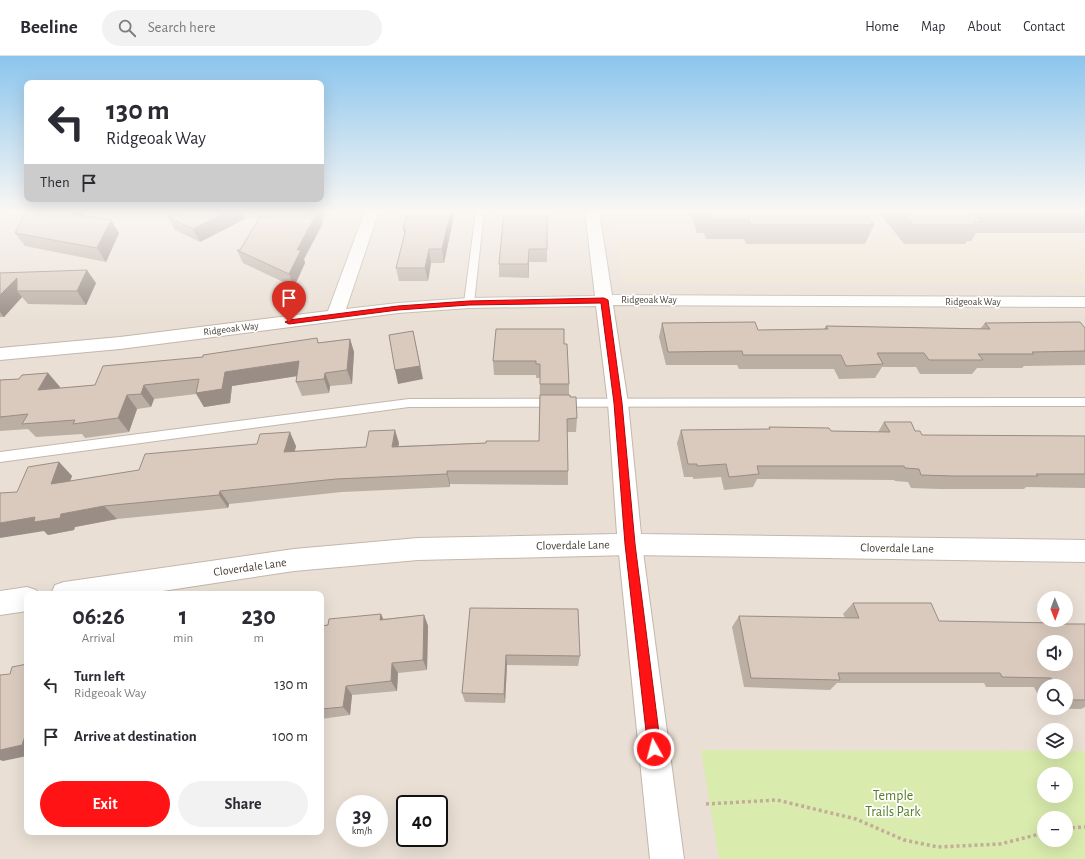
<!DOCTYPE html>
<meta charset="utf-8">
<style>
:root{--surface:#fff;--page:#f2f2f3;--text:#2b2b33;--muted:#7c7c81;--line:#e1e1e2;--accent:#ff1315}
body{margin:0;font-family:"Alegreya Sans",sans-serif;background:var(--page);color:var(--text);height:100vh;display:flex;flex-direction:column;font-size:15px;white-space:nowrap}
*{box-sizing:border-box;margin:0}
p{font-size:13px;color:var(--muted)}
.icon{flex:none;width:22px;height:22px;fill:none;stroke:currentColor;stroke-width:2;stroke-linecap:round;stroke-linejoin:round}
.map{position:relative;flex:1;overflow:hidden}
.side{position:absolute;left:24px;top:535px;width:300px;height:244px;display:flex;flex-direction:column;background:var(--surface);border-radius:8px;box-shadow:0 4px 16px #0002}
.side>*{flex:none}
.banner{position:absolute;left:24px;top:24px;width:300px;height:122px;border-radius:8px;box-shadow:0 4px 16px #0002;background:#fff;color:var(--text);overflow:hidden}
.needle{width:26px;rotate:179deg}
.controls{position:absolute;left:1037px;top:535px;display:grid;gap:8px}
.controls a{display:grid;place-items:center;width:36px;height:36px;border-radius:50%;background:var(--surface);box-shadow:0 4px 16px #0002;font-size:20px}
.speed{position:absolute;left:336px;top:739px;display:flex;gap:8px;font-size:20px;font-weight:700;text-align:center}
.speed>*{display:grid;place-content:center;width:52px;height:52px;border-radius:50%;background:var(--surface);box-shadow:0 4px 16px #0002;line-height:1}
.speed small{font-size:10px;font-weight:400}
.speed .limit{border:2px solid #111;border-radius:6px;background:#fff;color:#111}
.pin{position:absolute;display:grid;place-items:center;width:34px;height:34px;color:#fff;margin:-41px -17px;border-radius:50% 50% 50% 0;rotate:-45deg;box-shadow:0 0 4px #0007}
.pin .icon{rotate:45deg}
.me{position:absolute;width:44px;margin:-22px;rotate:353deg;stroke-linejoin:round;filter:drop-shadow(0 0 3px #0008)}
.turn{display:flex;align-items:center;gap:14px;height:84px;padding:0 16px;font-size:18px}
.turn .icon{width:52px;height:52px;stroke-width:2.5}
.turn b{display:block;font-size:28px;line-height:34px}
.then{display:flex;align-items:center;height:38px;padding:0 16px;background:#0003;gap:8px;font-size:15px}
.eta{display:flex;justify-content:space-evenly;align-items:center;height:68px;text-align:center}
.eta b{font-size:24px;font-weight:600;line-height:28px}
.cta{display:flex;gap:8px;margin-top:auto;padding:8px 16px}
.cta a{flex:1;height:46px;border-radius:24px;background:var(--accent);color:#fff;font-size:16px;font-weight:600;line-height:46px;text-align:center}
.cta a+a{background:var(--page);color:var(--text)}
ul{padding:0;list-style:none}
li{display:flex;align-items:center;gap:12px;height:52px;padding:0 16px}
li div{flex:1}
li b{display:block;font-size:15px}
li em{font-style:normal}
header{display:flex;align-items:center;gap:24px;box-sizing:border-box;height:56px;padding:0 20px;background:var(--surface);border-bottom:1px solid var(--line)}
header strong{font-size:19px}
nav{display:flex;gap:22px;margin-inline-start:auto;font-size:14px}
.search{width:280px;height:36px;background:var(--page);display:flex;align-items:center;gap:10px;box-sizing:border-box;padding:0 14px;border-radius:22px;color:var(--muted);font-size:15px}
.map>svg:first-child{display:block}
.residential{fill:#e9dfd4;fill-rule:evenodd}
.education{fill:#eee1cf}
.green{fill:#d9ebad;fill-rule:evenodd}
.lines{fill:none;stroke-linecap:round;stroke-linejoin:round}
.service-casing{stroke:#c3b7ab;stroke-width:2}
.minor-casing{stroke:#c3b7ab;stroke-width:2}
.tertiary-casing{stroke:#c3b7ab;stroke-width:2}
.path{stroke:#c3ad99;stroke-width:3.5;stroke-dasharray:3 3;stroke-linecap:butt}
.service{fill:#fff;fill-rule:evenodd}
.minor{fill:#fff;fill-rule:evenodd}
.tertiary{fill:#fff;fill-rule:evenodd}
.wall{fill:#bbaea3}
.shaded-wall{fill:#998d85}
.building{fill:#dacabe;stroke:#998d85;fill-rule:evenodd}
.route{fill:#ff1315;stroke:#a60c0e}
.labels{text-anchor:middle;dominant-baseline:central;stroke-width:3.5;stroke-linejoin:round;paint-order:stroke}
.far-street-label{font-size:10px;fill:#483d35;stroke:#fff}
.street-label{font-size:12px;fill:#483d35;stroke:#fff}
.near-park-label{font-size:14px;fill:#547d24;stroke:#fff}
</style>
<header>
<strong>Beeline</strong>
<div class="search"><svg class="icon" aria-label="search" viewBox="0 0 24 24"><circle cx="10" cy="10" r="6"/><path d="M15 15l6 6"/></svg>Search here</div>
<nav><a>Home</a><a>Map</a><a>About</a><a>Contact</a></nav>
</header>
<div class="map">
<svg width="1085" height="803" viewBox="0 0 1085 803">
<rect width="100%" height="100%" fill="#f4eee6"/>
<path class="residential" d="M0,155H613L625,228H1085V803H0ZM27,538H321V776H27ZM1044,542H1066V564H1044ZM1044,586H1066V608H1044ZM1044,630H1066V652H1044ZM1044,674H1066V696H1044ZM1044,718H1066V740H1044ZM345,748H379V782H345ZM405,748H439V782H405ZM1044,762H1066V784H1044Z"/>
<path class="education" d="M613,155H1085V228H624Z"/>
<path class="green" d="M701,694L1085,695V803H719ZM1044,718H1066V740H1044ZM1044,762H1066V784H1044Z"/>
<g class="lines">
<g class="service-casing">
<g id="service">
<path d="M476,155H484L474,247L469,250L464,247Z"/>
<path d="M1085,342V350L409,351L0,406V396L409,343Z"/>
</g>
</g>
<g class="minor-casing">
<g id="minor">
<path d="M365,155H379L346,253L398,247L469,242L595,240L585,155H599L612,239L1085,241V251L613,249L628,347L641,478L1085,484V506L630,499L418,504L294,515L143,538H51L55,529L64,526L294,493L418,482L617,478L608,347L596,250L469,252L398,257L120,293L0,304V292L120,281L328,255Z"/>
<path d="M27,531L36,534L38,538H27V555L0,559V535Z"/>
</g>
</g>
<g class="tertiary-casing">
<path id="tertiary" d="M630,477L639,480L642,488L684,803H650L618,488L621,480Z"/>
</g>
<g class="path">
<path d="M706,748L777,744L856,763L904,784L938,791L1000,788L1044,777"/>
<path d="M1066,772L1085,771"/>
</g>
<use href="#service" class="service"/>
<use href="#minor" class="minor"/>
<use href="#tertiary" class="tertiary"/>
</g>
<g class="wall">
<path d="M326,155L322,164L323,167L304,203L305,207L294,231L243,207L237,194H240Z"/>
<path d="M408,155H455L444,207H431L428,225H399L396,212L404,178L403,173Z"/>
<path d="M547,155V206H529V222L499,221V208Z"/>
<path d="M690,155H864L874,169L865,188H746L744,183H706L704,177H697Z"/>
<path d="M878,155H1085V177H976L971,185H967L965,188H904Z"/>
<path d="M84,160L119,177L106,206L25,190L15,177Z"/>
<path d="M168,161L245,163L200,186L175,174Z"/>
<path d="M0,217L96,227L86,249L28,248L22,241L4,261H0Z"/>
<path d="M662,267L758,274L824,273L826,270L980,273L985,267L1085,272V309L1024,310L1022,312H977L972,318H920L916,311H882L875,322L839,323L834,313H739L737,309H666L659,281Z"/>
<path d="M350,283L354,296L352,328L330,330L329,337L302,340L296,326L297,320L232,330L230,347L204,351L196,338L154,343L151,351L137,353L129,376L85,382L82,378L36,381L28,373L0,375V324L19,323L48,317L60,331L59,332L95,329L203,301Z"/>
<path d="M564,288L569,328V339L577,362L576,376H567L568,415V429L450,428V431L342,436L229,448L228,452L117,463L75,471L74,474L48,479L44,475L17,436L59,406L72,420L70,425L296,390L295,395L366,391L399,387L398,390L539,385L540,322H536V319H494L493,305Z"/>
<path d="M884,366L915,375L922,379L1085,380V432L1026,431L1024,433H941L911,432L908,426L895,425L894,424L757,423L753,431L724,434L721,421L693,423V421H684L677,387L681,374L769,373V371L831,375L878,376Z"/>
<path d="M853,547L939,565L1058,568H1085V651L1081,653L1045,652H1044H1066V630H1044V651L1034,631H986L984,627H837L830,634L744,631L732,571L739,560L845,562L843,558Z"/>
<path d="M470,552L580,600L578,610L507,609L505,647L465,646L462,637Z"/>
<path d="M381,558L383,563L424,559L428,570L427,614L398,617L397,635L352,639L350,659L321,663V570Z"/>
</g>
<g class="shaded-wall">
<path d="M73,155H86L80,171L72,158Z"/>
<path d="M229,155H242L245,163L200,186L193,173Z"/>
<path d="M317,155H326L322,164L323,167L304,203L305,207L294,231L289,218L297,194Z"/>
<path d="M451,155H455L444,207L442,193Z"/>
<path d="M111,164L119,177L106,206L97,192Z"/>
<path d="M429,193L431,207L428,225L425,212Z"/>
<path d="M529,193V222L528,208Z"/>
<path d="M87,214L96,227L86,249L77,235Z"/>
<path d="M17,222V235L22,241L4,261L0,256V239Z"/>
<path d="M413,275L423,323L398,328L395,314Z"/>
<path d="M350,283L354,296L352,328L347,314Z"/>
<path d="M299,305L304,319L232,330L230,347L204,351L196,337L225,316Z"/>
<path d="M48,317L60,331L50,348L38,334Z"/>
<path d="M325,317L330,330L329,337L324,323Z"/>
<path d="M144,329L154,343L151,351L141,338Z"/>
<path d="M127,339L137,353L129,376L118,362Z"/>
<path d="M395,374L399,387L396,404L392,391Z"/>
<path d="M290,376L296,390L291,409L284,396Z"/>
<path d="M59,406L72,420L64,441L51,428Z"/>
<path d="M447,415L450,428V431L447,418Z"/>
<path d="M220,435L229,448L228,452L219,439Z"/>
<path d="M104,450L117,463L75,471L74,474L48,479L44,475L0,482V467L35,461L61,458Z"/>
<path d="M381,558L386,569L380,564Z"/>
<path d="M424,559L428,570L427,614L423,604Z"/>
<path d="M506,599L507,609L505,647L504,638Z"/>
<path d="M392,607L398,617L397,635L391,625Z"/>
<path d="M346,630L352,639L350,659L343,651Z"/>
<path d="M27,674V700L3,705L0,704V694Z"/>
</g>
<g class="building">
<path d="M26,155H73L72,158L111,164L97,192L15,177Z"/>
<path d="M181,155H229L193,173L168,161Z"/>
<path d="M272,155H318L297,194H301L289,218L237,194H240L261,159L268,162Z"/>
<path d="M408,155H451L442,193H429L425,212H396L406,173H403Z"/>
<path d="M504,155H547V193H529L528,208H499Z"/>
<path d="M701,155H864L874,169H751L749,164H711L708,158H702Z"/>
<path d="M902,155H1085V157H974L982,166H973L976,169H914Z"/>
<path d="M87,214L77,235H17V222L0,239V217Z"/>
<path d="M755,266L758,274L828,273L826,270L990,273L985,267L1080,266L1085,272V295L1032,296L1034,298H978L983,304H929L924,297H877L883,308L846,310L841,299H743L742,295L668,296L662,267Z"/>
<path d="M496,273H564V288H567L569,328H540V308H536V305H493Z"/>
<path d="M413,275L420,310L395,314L389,279Z"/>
<path d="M317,282L318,287L350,283L347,314L325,317L324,323L296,326L299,305L225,316L222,333L196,337L199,323L144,329L141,338L127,339L118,362L73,368L75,364L22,368L28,358L0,361V324L19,323L22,319L48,317L38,334L95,329L103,310L203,301V299Z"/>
<path d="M540,339H570V341H576L577,362L567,363L568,415H447V418L336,423L220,435L219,439L104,450L61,458L60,462L34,466L35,461L0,467V437L17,436L28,411L59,406L51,428L139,414L145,398L257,388L260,378L290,376L284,396L366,391L369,375L395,374L392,391L486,387V385H539Z"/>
<path d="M884,366H911L915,375H920L922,379L1085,380V418H1036L1038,420H953L921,419L919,413L905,412L904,410H757L759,418L729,421L726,408L697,410V408H688L681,374L770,373L769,371L829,372L831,375L890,376Z"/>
<path d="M853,547H931L939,565L1057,567L1058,568H1085V644H1066V630H1056L1051,622L1002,621L1000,617H838L840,624L751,622L739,560L859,562ZM1044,586H1066V608H1044Z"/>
<path d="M470,552L578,553L580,600L506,599L504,638L462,637Z"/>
<path d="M381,558L380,564L424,559L423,604L392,607L391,625L346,630L343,651L321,653V570L328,569L329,563Z"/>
<path d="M27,608V674L22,689L0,694V619L10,618L12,611Z"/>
</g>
<linearGradient id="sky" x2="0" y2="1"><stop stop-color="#8bc5ed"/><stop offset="0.58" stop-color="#faf7f4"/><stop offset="1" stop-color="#faf7f4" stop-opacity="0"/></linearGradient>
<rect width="1085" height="267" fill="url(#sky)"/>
<path class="route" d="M604,242L608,244L622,347L635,488L661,693L659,697L654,699L650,697L648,693L625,488L614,347L601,247L469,249L398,254L289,268L285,266L289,264L398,250L469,245Z"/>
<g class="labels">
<g class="far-street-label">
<text x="649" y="244">Ridgeoak Way</text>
<text x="973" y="246">Ridgeoak Way</text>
<text transform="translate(231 273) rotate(-7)">Ridgeoak Way</text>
</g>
<g class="street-label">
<text transform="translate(573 489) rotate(-1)">Cloverdale Lane</text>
<text transform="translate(897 492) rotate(1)">Cloverdale Lane</text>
<text transform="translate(250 511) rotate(-8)">Cloverdale Lane</text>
</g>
<g class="near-park-label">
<text x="893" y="740">Temple<tspan x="893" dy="16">Trails Park</tspan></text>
</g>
</g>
</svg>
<div class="controls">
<a><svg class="needle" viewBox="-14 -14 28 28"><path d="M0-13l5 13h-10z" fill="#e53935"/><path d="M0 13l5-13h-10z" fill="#7c7c81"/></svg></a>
<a><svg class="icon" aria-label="sound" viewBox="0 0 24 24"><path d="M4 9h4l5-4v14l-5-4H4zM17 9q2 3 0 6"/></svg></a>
<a><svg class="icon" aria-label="search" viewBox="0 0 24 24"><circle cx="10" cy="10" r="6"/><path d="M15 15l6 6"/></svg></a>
<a><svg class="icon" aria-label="layers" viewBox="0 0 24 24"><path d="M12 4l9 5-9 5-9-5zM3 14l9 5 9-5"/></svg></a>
<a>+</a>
<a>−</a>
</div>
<div class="speed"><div>39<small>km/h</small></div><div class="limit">40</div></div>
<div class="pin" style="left:289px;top:266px;background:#d93025"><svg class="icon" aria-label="arrive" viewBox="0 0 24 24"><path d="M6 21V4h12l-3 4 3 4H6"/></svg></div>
<svg class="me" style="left:654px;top:693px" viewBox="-20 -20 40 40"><circle r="17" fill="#ff1315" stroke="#fff" stroke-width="3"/><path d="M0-11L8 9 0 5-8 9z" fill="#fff"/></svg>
<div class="banner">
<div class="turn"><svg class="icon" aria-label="left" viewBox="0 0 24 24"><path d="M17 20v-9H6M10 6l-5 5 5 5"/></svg><div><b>130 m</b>Ridgeoak Way</div></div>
<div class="then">Then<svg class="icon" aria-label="arrive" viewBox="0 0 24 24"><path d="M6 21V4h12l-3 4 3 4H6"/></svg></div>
</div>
<section class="side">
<div class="eta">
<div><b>06:26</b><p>Arrival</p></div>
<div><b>1</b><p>min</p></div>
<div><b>230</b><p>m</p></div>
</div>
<ul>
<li><svg class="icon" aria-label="left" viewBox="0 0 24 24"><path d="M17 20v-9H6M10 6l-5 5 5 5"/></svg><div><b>Turn left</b><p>Ridgeoak Way</p></div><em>130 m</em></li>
<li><svg class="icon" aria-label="arrive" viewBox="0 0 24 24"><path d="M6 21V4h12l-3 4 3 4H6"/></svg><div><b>Arrive at destination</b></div><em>100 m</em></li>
</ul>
<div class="cta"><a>Exit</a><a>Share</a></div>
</section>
</div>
